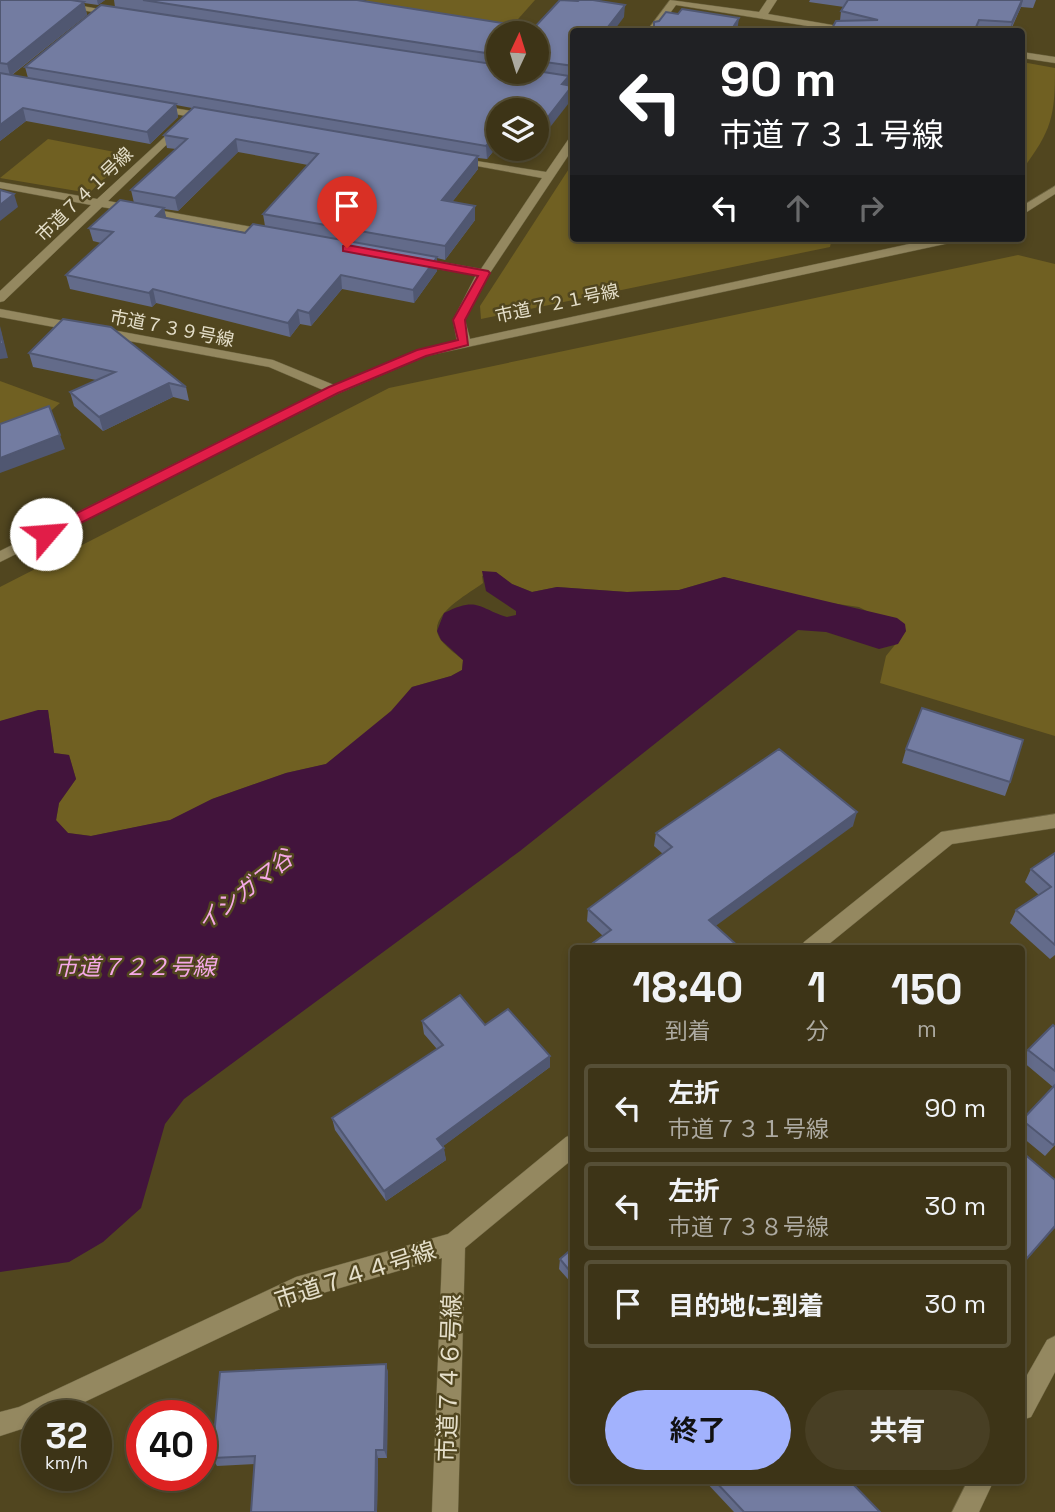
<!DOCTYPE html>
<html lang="ja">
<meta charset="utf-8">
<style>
:root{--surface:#3d3417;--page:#483f24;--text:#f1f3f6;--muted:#adaaa1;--line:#564f36;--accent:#a2b2fd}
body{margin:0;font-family:"Space Grotesk","Noto Sans JP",sans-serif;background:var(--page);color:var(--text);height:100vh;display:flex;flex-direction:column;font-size:26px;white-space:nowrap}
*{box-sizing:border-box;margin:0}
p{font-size:23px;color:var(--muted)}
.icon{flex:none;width:38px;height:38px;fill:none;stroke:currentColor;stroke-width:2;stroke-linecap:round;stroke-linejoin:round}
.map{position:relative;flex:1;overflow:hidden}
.drawer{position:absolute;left:570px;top:945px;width:455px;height:539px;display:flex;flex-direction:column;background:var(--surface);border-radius:7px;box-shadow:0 4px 10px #0003,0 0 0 2px var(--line)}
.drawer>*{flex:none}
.hud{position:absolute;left:570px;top:28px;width:455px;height:214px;border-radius:7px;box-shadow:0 4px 10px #0003,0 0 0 2px var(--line);background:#202124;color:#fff;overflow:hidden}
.needle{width:46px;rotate:4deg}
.buttons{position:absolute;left:486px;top:21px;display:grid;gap:14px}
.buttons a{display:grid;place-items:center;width:63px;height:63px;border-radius:50%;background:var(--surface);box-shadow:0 4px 10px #0003,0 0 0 2px var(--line);font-size:35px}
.speed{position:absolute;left:21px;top:1400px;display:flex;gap:14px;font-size:35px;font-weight:700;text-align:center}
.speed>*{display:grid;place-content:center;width:91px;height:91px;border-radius:50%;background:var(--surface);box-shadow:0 4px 10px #0003,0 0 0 2px var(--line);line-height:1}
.speed small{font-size:18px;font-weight:400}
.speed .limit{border:10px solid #d22;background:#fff;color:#111}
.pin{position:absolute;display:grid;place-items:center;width:60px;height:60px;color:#fff;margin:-72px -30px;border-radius:50% 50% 50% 0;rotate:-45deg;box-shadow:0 0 7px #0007}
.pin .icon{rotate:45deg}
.me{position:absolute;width:77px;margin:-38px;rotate:63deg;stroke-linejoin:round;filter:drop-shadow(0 0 5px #0008)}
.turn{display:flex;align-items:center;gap:24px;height:147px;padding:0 35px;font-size:32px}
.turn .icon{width:91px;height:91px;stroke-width:2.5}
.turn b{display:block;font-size:49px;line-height:60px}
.lanes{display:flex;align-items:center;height:66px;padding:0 35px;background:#0003;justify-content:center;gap:35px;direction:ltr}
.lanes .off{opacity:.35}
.eta{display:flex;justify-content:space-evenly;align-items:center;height:119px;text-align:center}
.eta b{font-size:42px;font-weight:700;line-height:49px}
.cta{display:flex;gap:14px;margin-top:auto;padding:14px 35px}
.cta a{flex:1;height:80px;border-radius:42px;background:var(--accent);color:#111;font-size:28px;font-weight:700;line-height:80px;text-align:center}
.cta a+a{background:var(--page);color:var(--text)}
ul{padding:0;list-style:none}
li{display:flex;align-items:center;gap:21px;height:88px;margin:0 14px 10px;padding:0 21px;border:4px solid var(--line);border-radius:7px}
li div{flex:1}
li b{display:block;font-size:26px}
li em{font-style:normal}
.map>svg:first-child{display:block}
.green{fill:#706022}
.water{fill:#42143c}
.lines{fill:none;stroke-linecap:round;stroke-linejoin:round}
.minor-casing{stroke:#6b623f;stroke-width:1}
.minor{fill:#948860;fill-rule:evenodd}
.wall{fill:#636b8a;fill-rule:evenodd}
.shaded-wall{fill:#505771}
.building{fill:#737ca1;stroke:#505771;stroke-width:2}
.route{fill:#e11d48;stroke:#92132f;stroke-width:2}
.labels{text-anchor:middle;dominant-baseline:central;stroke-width:5;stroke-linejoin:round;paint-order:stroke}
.far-street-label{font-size:18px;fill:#e5dfca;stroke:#51461f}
.water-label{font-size:23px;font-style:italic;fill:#f5a8e6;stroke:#51461f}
.near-street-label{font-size:24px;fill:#e5dfca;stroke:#51461f}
</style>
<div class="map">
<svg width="1055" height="1512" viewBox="0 0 1055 1512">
<rect width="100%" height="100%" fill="#51461f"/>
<g class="green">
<path d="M365,0H535L511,27L376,6Z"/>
<path d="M1022,62L1055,68C1055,116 1052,130 1022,170Z"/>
<path d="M48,139L130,155L89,193L0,178Z"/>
<path d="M574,161V238H832L830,247L481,319L480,306Z"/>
<path d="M1018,255L1055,264V736L880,683L886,656L906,631L859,607L824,602L724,577L679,590L627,592L557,587L532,592L512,584L496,572L482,576L483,583C470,593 435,611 437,631C438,642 455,653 463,660L462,670L451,676L412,687L371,736L345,749L326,764L286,773L212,799L171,820L91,836L68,833L56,821L59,803L76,779L69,755L54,753L48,710L0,721V587L389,388Z"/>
<path d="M0,381L60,403L47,414L0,433Z"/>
</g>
<path class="water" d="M482,571L496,572L512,584L532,592L557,587L627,592L679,590L724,577L897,618L905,624L906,631L898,644L879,649L826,632L798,630L520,851L184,1099L165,1124L141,1208L103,1242L69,1262L0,1272V721L38,710H48L54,753L69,755L76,779L59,803L56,820L68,833L91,836L170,820L212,799L286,773L326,764L391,711L412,687L451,676L462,670L463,660L441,640L437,631L444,613C478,596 478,608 507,617L516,615V611L486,591Z"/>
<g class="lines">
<g class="minor-casing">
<g id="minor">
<path d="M25,0H49L121,13L116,16Z"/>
<path d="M670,0L759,12L767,0H777L768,14L873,32H845L676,5L656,32H646Z"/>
<path d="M1022,52L1055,57V63L1022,58Z"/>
<path d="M545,77L574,81V87L541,82L540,80Z"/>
<path d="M155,105L210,114L215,117L210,120L151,110L150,108Z"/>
<path d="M182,121L186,122V126L108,201L269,230L275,234L273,237L102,207L4,301L0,302V291L91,205L0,188V182L97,199Z"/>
<path d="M574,136V147L490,273L465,320L470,339L937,238H960L954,242L426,356L339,393L0,562V551L323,390L269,367L0,317V309L273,360L334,385L417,350L457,341L453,320L476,275L413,265L407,261L413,257L481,269L542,178L455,162L451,161V157L546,172L570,137Z"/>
<path d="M1055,186V194L1022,215V206Z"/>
<path d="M1055,814V828L952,844L824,948H801L804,942L941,832Z"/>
<path d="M574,1134V1158L465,1248L458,1512H432L442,1258L299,1300L55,1416H37V1424L0,1436V1412L19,1407L296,1277L448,1234L566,1137Z"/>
<path d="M1055,1336V1372L1031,1417L1022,1420V1384L1047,1340Z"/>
<path d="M968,1480H994L979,1512H952Z"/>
</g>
</g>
<use href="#minor" class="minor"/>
</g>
<g class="wall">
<path d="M0,0H105L98,5L84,3L87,15L12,75L28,78L25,67L115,7L114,0H357L534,28L624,17L574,32V79L569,78V85L572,86V99L537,110H499V144L487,159L478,158V169L452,202L475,206V220L445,260L437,258V271L414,303L342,289L311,326L300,324L290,337L156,303L152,307L70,289L66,275L101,243L93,241L89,228L134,203L131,190L176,149L167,148L164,135L192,108L176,105L178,117L150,144L26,121L0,141ZM499,33H537V72H499ZM238,152L308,165L263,214L265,226L245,233L166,218L164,209L178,211Z"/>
<path d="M810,0H1036L1033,8L1021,7L1010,32H830L840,21L841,11L844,7L809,2Z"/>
<path d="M29,353L186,387L189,401L173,397L103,431L74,406L70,392L96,380L33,367Z"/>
<path d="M906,749L1010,782L1005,796L902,763Z"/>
<path d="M853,826L603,936L587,921L588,909L663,854L654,846L656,833Z"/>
<path d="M1055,853V955L1050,959L1010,923L1016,910L1039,895L1025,882L1031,869Z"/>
<path d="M574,958V977L570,973V960Z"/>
<path d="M422,1021L485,1025L550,1056V1067L443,1146L446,1160L386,1201L335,1130L332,1118L437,1049L424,1034Z"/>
<path d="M1055,1027V1145L1045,1156L1022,1137V1121L1053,1087L1022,1061L1028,1050Z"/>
<path d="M574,1247V1286L559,1269L560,1259Z"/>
<path d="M386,1364L388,1373L387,1458H378L377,1512H251L255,1464L217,1466L212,1458Z"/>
<path d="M704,1480H849L880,1512H734Z"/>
</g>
<g class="shaded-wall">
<path d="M97,0H105L98,5Z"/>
<path d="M1022,0H1023L1021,7L1009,32L1012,22Z"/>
<path d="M84,2L87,15L10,76L7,64Z"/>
<path d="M625,5L624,17L613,32H604Z"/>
<path d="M739,18L737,32H730Z"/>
<path d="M569,76V89L562,84Z"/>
<path d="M572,86V99L537,144V131Z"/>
<path d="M176,104L178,117L150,144L147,132Z"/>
<path d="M23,108L26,121L0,141V125Z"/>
<path d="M499,131V144L487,159L486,146Z"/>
<path d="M236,139L238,152L178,211L175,198Z"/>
<path d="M478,156V169L443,214L442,200Z"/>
<path d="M14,194L18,207L0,221V205Z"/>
<path d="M475,206V220L445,260V246Z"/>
<path d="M164,208L167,221L156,216Z"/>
<path d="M437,257V271L414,303L413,290Z"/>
<path d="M341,275L342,289L311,326L309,313Z"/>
<path d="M153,289L156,303L152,307L149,293Z"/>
<path d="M298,310L300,324L290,337L288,323Z"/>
<path d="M0,326L8,358L0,359Z"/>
<path d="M169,383L173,397L103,431L99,417Z"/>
<path d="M60,435L65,449L0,473V458Z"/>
<path d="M857,812L853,826L706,933L709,920Z"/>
<path d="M550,1056V1067L438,1150L437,1139Z"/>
<path d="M444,1148L446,1160L386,1201L384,1191Z"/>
<path d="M1055,1226V1228L1022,1265V1264Z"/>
<path d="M386,1364L388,1373L387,1458L384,1450Z"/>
<path d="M376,1450L378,1458L377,1512H375Z"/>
</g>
<g class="building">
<path d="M0,0H71L84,2L7,64L0,63Z"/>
<path d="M143,0H357L534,28L560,0L578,1L579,0H593L625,5L604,32H574V66L537,61V33H499V55Z"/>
<path d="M848,0H1022L1012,22L979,20L974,32H830L836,21L878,20L841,11Z"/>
<path d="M101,5L499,65V72L537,71L569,76L562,84L572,86L537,131V110H499V131L486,146L25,67Z"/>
<path d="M682,9L739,18L730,32H654V22L659,21L666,12L678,14Z"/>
<path d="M0,73L176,104L147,132L23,108L0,125Z"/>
<path d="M194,107L478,156L442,200L475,206L445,246L263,214L318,154L236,139L175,198L131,190L187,139L164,135Z"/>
<path d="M0,190L14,194L0,205Z"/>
<path d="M120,200L164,208L156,216L245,233L253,224L437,257L413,290L341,275L309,313L298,310L288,323L153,289L149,293L66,275L113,232L89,228Z"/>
<path d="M63,319L111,327L186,387L169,383L99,417L70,392L115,372L29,353Z"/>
<path d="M0,331L3,344H0Z"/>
<path d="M49,406L60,435L0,458V424Z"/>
<path d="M922,708L1023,740L1010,782L906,749Z"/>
<path d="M779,749L857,812L709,920L740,948H586L611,930L588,909L672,847L656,833Z"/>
<path d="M1055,853V945L1016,910L1051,887L1031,869Z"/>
<path d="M460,995L485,1025L508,1009L550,1056L437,1139L444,1148L384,1191L332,1118L443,1045L422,1021Z"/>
<path d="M1053,1025L1055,1027V1071L1028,1050Z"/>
<path d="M1055,1085V1143L1053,1145L1022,1120Z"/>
<path d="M1022,1152L1055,1180V1226L1022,1264Z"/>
<path d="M574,1247V1276L560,1259Z"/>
<path d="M386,1364L384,1450H376L375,1512H251L255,1456L212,1458L220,1372Z"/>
<path d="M714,1480H849L880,1512H744Z"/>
</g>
<path class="route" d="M347,245L488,271L490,273L465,320L468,345L426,356L338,393L51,538H41V531L329,387L417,350L458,340L453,320L478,276L343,251V246Z"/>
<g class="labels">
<g class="far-street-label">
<text transform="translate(84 194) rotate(-44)">市道７４１号線</text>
<text transform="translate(557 303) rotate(-12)">市道７２１号線</text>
<text transform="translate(172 328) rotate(11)">市道７３９号線</text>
</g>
<g class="water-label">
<text transform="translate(245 890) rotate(-38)">イシガマ谷</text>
<text x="135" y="967">市道７２２号線</text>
</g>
<g class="near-street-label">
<text transform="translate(355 1275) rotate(-18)">市道７４４号線</text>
<text transform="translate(449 1378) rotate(-88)">市道７４６号線</text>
</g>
</g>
</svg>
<div class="buttons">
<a><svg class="needle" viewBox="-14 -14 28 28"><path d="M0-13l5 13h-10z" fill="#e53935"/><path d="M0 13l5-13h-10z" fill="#adaaa1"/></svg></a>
<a><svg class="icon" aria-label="layers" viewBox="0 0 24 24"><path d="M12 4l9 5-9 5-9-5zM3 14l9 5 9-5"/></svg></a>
</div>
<div class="speed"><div>32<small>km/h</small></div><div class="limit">40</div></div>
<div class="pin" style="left:347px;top:248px;background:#d93025"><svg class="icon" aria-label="arrive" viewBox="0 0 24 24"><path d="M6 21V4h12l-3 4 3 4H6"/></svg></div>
<svg class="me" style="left:46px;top:534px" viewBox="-20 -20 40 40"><circle r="19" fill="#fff"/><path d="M0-13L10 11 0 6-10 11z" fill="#e11d48"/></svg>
<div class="hud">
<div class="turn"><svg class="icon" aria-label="left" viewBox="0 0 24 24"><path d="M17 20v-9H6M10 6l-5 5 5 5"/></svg><div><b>90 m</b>市道７３１号線</div></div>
<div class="lanes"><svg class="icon" aria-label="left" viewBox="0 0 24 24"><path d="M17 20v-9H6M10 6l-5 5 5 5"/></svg><svg class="icon off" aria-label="ahead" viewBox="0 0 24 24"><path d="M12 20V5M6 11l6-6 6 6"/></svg><svg class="icon off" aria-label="right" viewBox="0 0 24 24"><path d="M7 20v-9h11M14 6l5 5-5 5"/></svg></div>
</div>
<section class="drawer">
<div class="eta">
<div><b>18:40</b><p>到着</p></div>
<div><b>1</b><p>分</p></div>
<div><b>150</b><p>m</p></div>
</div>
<ul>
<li><svg class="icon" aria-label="left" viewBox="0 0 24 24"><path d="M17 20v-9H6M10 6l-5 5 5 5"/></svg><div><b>左折</b><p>市道７３１号線</p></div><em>90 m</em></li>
<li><svg class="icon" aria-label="left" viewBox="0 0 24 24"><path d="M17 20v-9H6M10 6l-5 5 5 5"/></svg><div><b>左折</b><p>市道７３８号線</p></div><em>30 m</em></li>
<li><svg class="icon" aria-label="arrive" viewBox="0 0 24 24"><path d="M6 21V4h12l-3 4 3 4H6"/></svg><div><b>目的地に到着</b></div><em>30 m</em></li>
</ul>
<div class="cta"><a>終了</a><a>共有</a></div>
</section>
</div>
